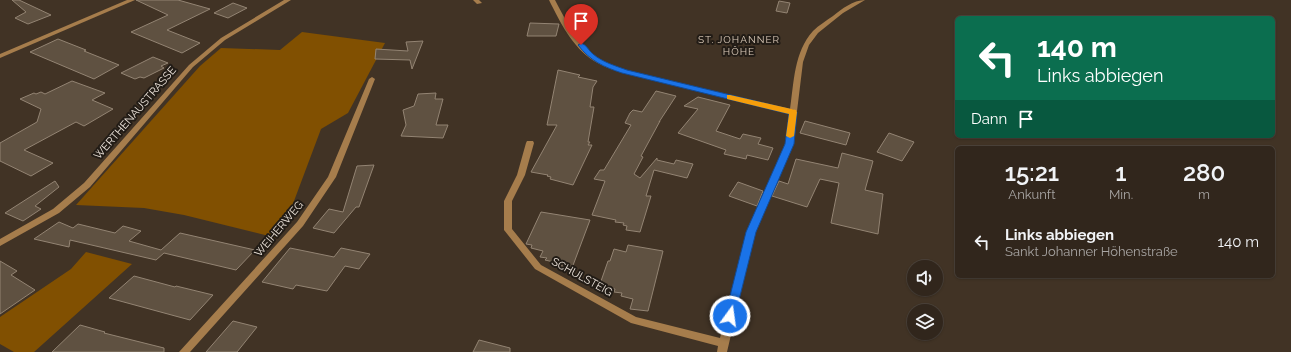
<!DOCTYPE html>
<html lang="de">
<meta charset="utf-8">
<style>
:root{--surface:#31261c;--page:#3d3229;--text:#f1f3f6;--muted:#a8a5a3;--line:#4c433b}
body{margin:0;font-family:Raleway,sans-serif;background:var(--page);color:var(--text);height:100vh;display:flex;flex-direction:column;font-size:15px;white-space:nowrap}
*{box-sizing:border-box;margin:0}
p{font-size:13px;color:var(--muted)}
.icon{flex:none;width:22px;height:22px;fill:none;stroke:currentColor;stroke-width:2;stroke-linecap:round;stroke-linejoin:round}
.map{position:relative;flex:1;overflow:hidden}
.panel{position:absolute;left:955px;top:146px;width:320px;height:132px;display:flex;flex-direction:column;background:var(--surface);border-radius:6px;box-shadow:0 1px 3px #0004,0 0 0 1px var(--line)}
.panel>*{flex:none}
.hud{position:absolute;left:955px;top:16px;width:320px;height:122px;border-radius:6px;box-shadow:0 1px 3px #0004,0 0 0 1px var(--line);background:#0b6e4f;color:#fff;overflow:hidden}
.controls{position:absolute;left:907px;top:260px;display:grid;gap:8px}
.controls a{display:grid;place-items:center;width:36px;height:36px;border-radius:50%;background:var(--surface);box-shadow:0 1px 3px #0004,0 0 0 1px var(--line);font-size:20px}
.pin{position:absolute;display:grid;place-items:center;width:34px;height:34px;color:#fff;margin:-41px -17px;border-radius:50% 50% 50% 0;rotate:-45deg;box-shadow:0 0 4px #0007}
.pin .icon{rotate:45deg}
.me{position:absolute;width:44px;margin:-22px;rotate:14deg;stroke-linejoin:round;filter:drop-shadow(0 0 3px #0008)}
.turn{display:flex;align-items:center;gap:14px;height:84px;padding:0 16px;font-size:18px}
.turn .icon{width:52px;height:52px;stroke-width:2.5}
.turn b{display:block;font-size:28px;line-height:34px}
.then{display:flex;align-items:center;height:38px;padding:0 16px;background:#0003;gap:8px;font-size:15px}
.eta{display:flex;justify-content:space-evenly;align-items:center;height:68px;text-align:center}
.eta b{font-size:24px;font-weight:600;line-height:28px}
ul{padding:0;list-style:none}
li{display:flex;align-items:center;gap:12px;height:56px;padding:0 16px}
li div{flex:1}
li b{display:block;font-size:15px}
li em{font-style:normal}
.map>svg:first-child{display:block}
.green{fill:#815001}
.building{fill:#5f5141;stroke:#938473}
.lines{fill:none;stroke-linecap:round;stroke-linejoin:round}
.street{fill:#a67d4c;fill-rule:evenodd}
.route{fill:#1a73e8;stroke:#114b97}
.slow{fill:#f59e0b}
.labels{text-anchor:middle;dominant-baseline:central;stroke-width:4;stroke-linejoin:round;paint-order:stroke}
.far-neighbourhood-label{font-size:10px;letter-spacing:1px;fill:#decdbb;stroke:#221c16}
.street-label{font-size:11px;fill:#efe6dd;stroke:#221c16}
</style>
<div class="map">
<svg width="1291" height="352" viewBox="0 0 1291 352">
<rect width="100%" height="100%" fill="#413325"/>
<g class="green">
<path d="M302,32L385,43L348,113L321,129L291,209L277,238L184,215L144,208L76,205L200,66L221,48L280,50Z"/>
<path d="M86,252L132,264L34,352H14L0,344V317L71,269Z"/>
</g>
<g class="building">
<path d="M12,0H19L51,15L28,24L15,18L26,12Z"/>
<path d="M136,0H178L210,9L167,30L200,43L182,53L131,32L168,15Z"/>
<path d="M779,1L790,3L787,13L776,11Z"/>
<path d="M233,3L247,8L228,18L214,13Z"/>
<path d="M530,23L559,24L556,36H527Z"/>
<path d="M58,39L86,50L84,51L119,65L94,79L30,52Z"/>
<path d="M423,41L412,69L410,60L375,59L376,49L408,51L406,42Z"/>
<path d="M153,57L168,63L161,66L164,68L144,78L140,77L135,79L121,73Z"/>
<path d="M558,70L580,75L578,77L597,81L593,87L590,107H594L588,142H590L588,145H592L573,185L550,179L551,177L547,176L548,175L531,172L557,125H547Z"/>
<path d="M72,81L105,93L92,100L113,109L84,126L76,122L24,150L53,163L31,176L0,161V143L37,122L41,109L20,99L34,93L36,94L41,92L45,94Z"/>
<path d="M656,91L676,96L659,122L660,121L641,156L643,157L634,174L640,178L657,158V160L674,164L676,160L693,164L687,178L654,170L646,196H651L640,232L626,230L627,226L623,225L624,223L615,222L616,220L592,215L605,181L594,179L600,170H604L631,125L625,123L630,113L633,110L642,112Z"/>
<path d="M436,93L435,99H443L436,125H448L443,138L401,136L406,125L403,110L414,106L418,94Z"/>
<path d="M698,97L730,105L716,131L740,139L743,134L761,138L758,144L773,148L768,160L747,155L746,159L724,154L726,150L678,133L698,109L684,106Z"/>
<path d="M805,121L850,133L846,145L800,133Z"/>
<path d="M889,133L914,142L902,161L877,152Z"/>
<path d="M842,153L873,161L865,190L883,194L878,234L831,223L839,183L820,179L807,207L772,196L779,181L788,184L796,159L838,168Z"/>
<path d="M374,165L359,207H356L334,233L313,228L329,209L343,212L357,166Z"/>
<path d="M55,181L59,187L35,206L41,209L23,221L5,213Z"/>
<path d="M738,182L763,191L757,206L729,196Z"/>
<path d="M541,212L590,220L572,268L557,265L558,263L545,260L547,258L540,257L543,251L531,248L532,245L526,244Z"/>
<path d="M59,222L73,228L78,224L115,233L123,226L141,231L129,241L161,250L180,233L255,250L236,270L164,253L156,260L70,240L69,247L34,239Z"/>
<path d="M628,245L663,251L648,311L630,309L633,299L621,296L622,293L614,292L615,289L604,287V284H600L608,261H610L614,249L626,252Z"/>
<path d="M290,248L334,257L341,248L370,254L359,269L345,266L327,291L296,285L293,289L262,282Z"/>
<path d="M0,261L17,271L11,275L35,290L0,314Z"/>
<path d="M134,276L175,287L176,286L213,295L190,320L109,298Z"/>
<path d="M233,321L257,327L237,352H206Z"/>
<path d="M80,325L105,332L104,333L164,348V352H52Z"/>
<path d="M479,340L510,348V352H473Z"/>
</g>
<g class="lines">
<g class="street">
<path d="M127,0H135L0,58V54Z"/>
<path d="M284,0H291L225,40L193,67L90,187L59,213L0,246V239L53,209L84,183L189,65L221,38Z"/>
<path d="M473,0H479L482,3L477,4Z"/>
<path d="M549,0H555C566,21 578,45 598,58C607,64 617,67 627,71L790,109C794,82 794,52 813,31C819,25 826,21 833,16C842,9 853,0 865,0L843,13L818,33L809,45L803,62L793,144L755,232L727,352H717L718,346L631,323L535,269L504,230V201L517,175L526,143L527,141H533L534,143L525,175L512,201V229L541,265L636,317L720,338L747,232L785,144L790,113L623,73C613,70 602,66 594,61C572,47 560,22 549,0Z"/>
<path d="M372,77L375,79L336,177L303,226L190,352H179L297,222L328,177L369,79Z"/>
</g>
</g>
<path class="route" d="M581,43C587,45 588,50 593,54C602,62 616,66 627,70L793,110L797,112L794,144L756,232L734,320L730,321L726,320L725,316L746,232L785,144L789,114L622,73C604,67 590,61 578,45Z"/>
<path class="slow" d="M727,95H730L796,110L797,112L794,136L790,138L786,136L789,114L727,99Z"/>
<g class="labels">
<g class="far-neighbourhood-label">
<text x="739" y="39">ST. JOHANNER<tspan x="739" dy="12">HÖHE</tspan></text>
</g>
<g class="street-label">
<text transform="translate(135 113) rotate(-49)">WERTHENAUSTRASSE</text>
<text transform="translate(279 229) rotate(-50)">WEIHERWEG</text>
<text transform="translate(582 277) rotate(29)">SCHULSTEIG</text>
</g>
</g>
</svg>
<div class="controls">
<a><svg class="icon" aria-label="sound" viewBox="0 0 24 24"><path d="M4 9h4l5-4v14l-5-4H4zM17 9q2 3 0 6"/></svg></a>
<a><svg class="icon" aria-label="layers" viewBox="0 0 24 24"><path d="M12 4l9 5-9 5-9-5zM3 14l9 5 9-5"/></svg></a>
</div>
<div class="pin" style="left:581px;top:45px;background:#d93025"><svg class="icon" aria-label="arrive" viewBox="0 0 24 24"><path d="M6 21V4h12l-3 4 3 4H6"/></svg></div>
<svg class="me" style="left:730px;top:316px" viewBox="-20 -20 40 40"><circle r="17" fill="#1a73e8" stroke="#fff" stroke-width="3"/><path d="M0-11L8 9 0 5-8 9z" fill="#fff"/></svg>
<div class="hud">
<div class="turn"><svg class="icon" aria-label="left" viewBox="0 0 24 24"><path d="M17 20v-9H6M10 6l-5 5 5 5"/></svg><div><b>140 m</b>Links abbiegen</div></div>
<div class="then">Dann<svg class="icon" aria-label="arrive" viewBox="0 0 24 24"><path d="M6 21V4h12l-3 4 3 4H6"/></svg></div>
</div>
<section class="panel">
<div class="eta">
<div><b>15:21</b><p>Ankunft</p></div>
<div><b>1</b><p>Min.</p></div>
<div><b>280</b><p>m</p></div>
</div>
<ul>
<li><svg class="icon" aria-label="left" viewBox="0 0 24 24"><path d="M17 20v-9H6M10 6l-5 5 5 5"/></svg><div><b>Links abbiegen</b><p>Sankt Johanner Höhenstraße</p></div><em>140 m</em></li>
</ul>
</section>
</div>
